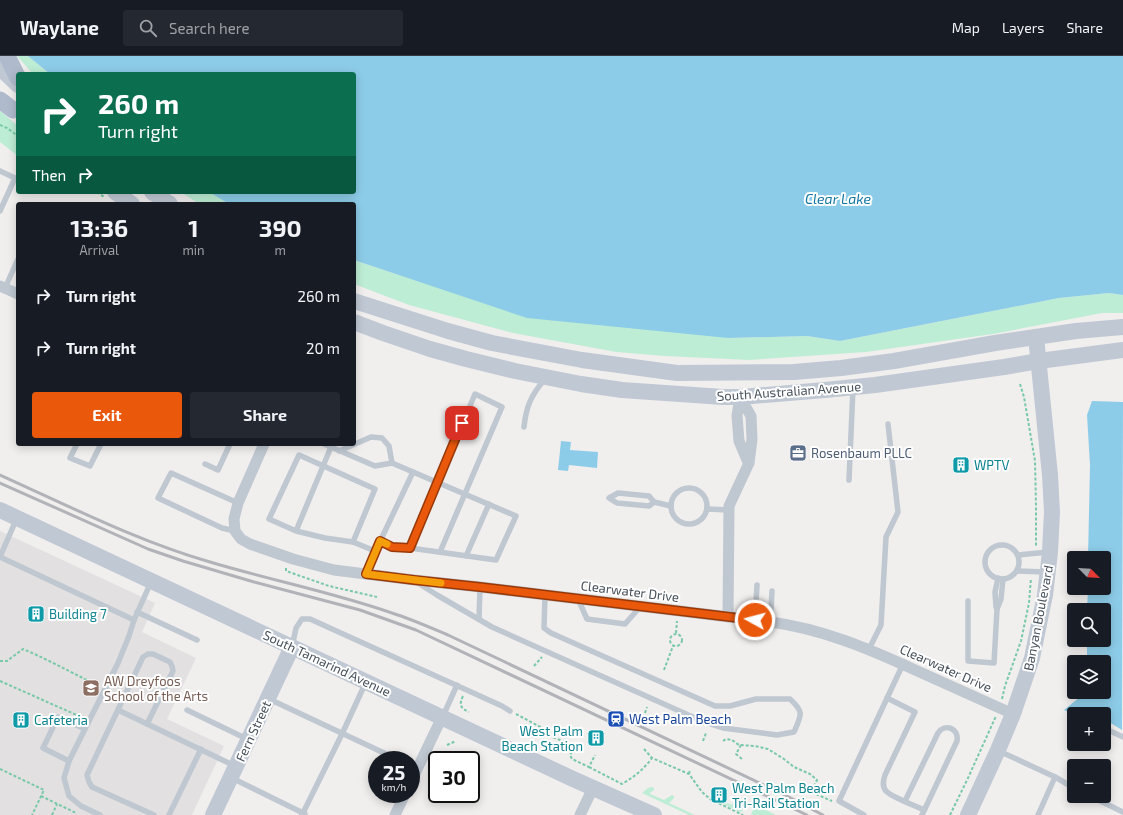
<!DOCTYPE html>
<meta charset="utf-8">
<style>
:root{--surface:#171b24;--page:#242831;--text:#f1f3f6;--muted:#9ea1a6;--line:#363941;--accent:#ea580c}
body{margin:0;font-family:"Exo 2",sans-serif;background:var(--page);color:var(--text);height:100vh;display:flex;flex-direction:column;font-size:15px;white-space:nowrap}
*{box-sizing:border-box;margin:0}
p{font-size:13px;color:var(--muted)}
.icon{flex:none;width:22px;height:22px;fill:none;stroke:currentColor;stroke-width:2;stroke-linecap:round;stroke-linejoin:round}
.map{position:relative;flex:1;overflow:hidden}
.sheet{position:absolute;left:16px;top:146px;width:340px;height:244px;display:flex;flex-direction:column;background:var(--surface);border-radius:4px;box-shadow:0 2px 10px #0003}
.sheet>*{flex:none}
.guide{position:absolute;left:16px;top:16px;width:340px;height:122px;border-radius:4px;box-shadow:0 2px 10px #0003;background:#0b6e4f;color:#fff;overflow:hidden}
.needle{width:26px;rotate:114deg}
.buttons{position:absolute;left:1067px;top:495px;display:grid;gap:8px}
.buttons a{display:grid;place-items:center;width:44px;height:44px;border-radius:4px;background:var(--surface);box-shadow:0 2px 10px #0003;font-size:20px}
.speed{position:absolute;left:368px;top:695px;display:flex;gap:8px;font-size:20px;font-weight:700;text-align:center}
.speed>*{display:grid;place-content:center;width:52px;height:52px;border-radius:50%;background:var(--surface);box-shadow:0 2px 10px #0003;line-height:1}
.speed small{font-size:10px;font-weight:400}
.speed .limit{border:2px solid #111;border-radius:6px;background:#fff;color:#111}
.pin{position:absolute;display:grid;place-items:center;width:34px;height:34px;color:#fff;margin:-17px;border-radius:8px;box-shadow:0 2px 6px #0006}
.me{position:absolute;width:44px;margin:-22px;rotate:277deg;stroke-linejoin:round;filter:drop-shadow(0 0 3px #0008)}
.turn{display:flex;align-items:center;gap:14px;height:84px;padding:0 16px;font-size:18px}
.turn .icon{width:52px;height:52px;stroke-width:2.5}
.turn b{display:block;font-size:28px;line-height:34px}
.then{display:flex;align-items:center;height:38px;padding:0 16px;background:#0003;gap:8px;font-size:15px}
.eta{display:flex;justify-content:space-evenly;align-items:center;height:68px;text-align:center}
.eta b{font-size:24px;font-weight:700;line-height:28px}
.action{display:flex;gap:8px;margin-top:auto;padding:8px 16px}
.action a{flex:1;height:46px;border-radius:4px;background:var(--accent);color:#fff;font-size:16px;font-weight:700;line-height:46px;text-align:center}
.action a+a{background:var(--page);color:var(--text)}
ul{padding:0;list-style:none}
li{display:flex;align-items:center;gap:12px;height:52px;padding:0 16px}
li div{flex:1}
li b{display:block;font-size:15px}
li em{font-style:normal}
header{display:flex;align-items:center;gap:24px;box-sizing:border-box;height:56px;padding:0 20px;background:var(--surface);border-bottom:1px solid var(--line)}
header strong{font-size:19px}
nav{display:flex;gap:22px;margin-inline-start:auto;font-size:14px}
.search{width:280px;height:36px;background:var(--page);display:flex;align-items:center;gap:10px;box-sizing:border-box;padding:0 14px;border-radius:4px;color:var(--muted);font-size:15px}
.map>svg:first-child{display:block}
.education{fill:#e2e0e0}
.green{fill:#beedd5}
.water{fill:#8dcce8}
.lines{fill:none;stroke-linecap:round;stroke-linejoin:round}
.path{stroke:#78c9a9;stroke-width:2;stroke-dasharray:3 2;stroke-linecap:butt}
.lane{stroke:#bfc7d0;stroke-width:5.5}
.street{stroke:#bfc7d0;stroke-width:11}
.secondary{stroke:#c0c8d4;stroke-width:16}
.primary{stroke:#afbbcc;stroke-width:17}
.rail{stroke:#b1b3b8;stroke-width:3}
.route-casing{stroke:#983908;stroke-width:10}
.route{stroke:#ea580c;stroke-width:7}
.slow{stroke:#f59e0b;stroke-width:7}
.labels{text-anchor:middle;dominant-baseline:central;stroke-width:4;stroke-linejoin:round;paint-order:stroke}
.street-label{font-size:13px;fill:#47505b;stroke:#fff}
.service-label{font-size:13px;fill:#4e5e75;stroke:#fff;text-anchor:start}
.culture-label{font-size:13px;fill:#0d838f;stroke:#fff;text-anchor:start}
.education-label{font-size:13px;fill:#785e54;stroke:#fff;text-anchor:start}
.transit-label{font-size:13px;fill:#164399;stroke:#fff;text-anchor:start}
.water-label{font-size:14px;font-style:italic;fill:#1376a2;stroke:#fff}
</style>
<header>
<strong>Waylane</strong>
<div class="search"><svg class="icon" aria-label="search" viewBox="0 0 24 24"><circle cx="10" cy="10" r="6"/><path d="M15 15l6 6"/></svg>Search here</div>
<nav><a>Map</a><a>Layers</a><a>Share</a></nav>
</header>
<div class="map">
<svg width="1123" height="759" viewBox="0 0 1123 759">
<rect width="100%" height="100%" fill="#f1eeee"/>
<path class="education" d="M0,475L155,547L142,576L196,602L167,663L224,690L192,759H0Z"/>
<g class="green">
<path d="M17,0H28L50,18H33Z"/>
<path d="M0,55L18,70V100L0,86Z"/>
<path d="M181,136H209L229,148H199Z"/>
<path d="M354,204L408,222L728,282L807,280L840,285L1059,242L1109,237L1123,239V257H1102L993,278L866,296L749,304L665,300L616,296L513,277L409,249L354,228Z"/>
<path d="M652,731L654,732V734L650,737V738L664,744L672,739L674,740V742L669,747L695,759H689L642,737L648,732Z"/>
<path d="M736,740L746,745L742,755L740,756L718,745V744L726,748L728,747L732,749Z"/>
<path d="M755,749L776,759H751Z"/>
</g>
<g class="water">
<path d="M28,0H1123V239L1109,237L1059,242L840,285L807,280L728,282L527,262L354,204V148H229L209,136H354V18H50Z"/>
<path d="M1092,345L1123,346L1122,674L1104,663V658H1074V659L1064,654L1086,636H1104V606H1087V584H1104V554H1087L1088,532H1104V502H1088L1090,409L1087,359Z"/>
<path d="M561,385L571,386L570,394L598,396L597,412L569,409L568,415L558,414Z"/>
</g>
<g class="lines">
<g class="path">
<path d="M0,69L7,72L18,80"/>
<path d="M97,136L104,141"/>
<path d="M1020,328L1024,341L1035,405L1036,450V490"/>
<path d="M286,512V515L329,530L377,541"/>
<path d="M676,577L677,565"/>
<circle cx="676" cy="584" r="6"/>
<path d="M0,605H7L23,593C49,604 72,617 97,629"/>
<path d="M534,610L542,601"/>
<path d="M664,614L673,590"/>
<path d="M0,625L81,661"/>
<path d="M463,640C459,649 460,652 469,656"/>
<path d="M1002,643L1005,630L1021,585L1029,547L1031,522"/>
<path d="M645,657L647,651"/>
<path d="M516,658L548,675L550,680L575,690L570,699L572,703L589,711L595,699"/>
<path d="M703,685L706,677"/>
<path d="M723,685L726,683L732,684L739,689L755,690L768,693L784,703L794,711L810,718L817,724L811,736L832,745"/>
<path d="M447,689L456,685"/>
<path d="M741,689L736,698L742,703"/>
<path d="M644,693L652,702"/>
<path d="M589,711L622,728C634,721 644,713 652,702L689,718L702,736L710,743L743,759"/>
<path d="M0,713L44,734L32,759"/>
<path d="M689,718L690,714"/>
<path d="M41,740L76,757"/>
<path d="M715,745L719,735L726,737"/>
<path d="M52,759L57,748"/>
<path d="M950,759L968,722L996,660"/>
</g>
<g class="lane">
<path d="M0,115L15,122L0,155"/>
<path d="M5,232L18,203"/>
<path d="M524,371C526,351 531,339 545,323"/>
<path d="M77,388L70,402L90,410L101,388"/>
<path d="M324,388L375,410L392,407L516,460L496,504L410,492L475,338L502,351L440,496"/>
<path d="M339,395L371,381L382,382L389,390L392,407"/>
<path d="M205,408L218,414L230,388"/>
<path d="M849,424L853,332"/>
<circle cx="689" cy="450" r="18"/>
<path d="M618,437L649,440L654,446L649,450L617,447L609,442Z"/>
<path d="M654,446L671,450"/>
<path d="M707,453L729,454"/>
<path d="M16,464L0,501L134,564"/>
<path d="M235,475L222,472L158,442L171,417L238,447"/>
<path d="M296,475L325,482L353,486L375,433L299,399L269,463L296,475L331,391"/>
<path d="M380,485L392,491L410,492"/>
<path d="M353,486L375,495"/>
<circle cx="1002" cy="506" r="17"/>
<path d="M1018,499L1048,496"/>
<path d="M466,500L489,448"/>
<path d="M1017,515L1046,516"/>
<path d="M365,517L413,416"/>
<path d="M418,527L437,539L492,571L704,666L723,672L777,679L794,676C802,658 804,656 790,643H756L730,650H715L551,577L544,572L545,539"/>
<path d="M578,543L587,563L625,568L640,551"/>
<path d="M968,545V605L994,607L997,553L1001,543L1003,523"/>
<path d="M997,553L996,551L995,536L998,522"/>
<path d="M137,556L197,584"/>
<path d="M479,563L480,531"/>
<path d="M755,564L757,529"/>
<path d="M771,566V554L772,535"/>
<path d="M292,591L296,572L302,563H310L502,650L510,655"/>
<path d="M869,593L881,569L886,481L898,456L888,368"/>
<path d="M887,642L915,656L885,719C883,725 882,730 886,735C891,741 916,750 924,754"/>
<path d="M269,643L399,704"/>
<path d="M118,654L235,710"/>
<path d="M187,654L247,683"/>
<path d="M443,660L457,629"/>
<path d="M147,668L173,615L172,610L170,606L153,598H148L143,601L87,719L89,726L92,731L154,759"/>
<path d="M1104,672L1123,681"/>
<path d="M999,695L1055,721L1038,759"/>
<path d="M69,705L43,692L58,661L85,673"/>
<path d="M1055,721L1074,732"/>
<path d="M232,722L305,758"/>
<path d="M1090,740L1123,756"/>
<path d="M905,745L938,677C945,667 959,672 957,685L922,759"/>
<path d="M100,759L81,750L69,740L64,722L69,705L118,607L129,580L134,564L151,526"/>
<path d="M169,759L201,693"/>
<path d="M302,759L342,678L365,628"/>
<path d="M864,759L839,745L903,608"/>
</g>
<g class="street">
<path d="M0,230L18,238"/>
<path d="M740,341L737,360L739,385L748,406"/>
<path d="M264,388L238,447L234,463L235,475L241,483L250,488L293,503L334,514L414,524L480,531L771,566C822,573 867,592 913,613C946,628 980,643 1013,658"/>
<path d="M728,561L729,450L749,407L752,383L751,360L740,341"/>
<path d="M411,726L442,661"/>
<path d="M395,759L405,738"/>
<path d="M580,759L593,732"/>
</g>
<g class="secondary">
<path d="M0,12L18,29"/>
<path d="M115,136L132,148"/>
<path d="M152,136L170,148"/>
<path d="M354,245L448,275L492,287L582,304L677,317L794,316L841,312L894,305L995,287L1076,275L1123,271"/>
<path d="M354,266L383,277L430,293L466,303L515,315L581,328L622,334L723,341H740L825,334L875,329L1004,311L1039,305L1123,294"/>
<path d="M0,454L573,723L654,759"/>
<path d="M213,759L292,591"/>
<path d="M968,759L998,694L1013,658L1032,602L1045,539L1050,496L1052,456L1050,419L1036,281"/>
</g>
<g class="primary">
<path d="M7,0L18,22"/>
<path d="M0,44L13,54"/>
</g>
<g class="rail">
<path d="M0,419C69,450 137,485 210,506C270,524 332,536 392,557C411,563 429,571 448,579L787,740L823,759"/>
<path d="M0,427L148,493L183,505L254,526L360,554L416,574L807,759"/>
</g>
</g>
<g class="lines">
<g class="route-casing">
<path id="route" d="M462,367L410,492L392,491L380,485L366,518L414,524L480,531L755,564"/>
</g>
<use href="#route" class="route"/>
<path class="slow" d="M387,488L380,485L366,518L441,527"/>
</g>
<defs>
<g id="office-square" transform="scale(0.9)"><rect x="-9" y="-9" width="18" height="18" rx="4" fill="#5c6f8a" stroke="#fff"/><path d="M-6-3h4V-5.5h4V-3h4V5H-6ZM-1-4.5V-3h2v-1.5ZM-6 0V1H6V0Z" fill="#fff"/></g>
<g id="building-square" transform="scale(0.9)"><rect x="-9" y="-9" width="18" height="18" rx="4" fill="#0f9aa8" stroke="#fff"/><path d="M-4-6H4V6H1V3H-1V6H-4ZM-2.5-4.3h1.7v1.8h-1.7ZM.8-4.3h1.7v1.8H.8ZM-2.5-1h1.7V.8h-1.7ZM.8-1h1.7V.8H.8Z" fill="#fff"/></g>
<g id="school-square" transform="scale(0.9)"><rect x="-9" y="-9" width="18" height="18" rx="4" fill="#8d6e63" stroke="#fff"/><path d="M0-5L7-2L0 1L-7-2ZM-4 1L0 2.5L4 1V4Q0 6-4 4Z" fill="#fff"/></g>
<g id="station-square" transform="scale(0.9)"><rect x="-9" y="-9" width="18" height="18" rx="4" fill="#1a4fb4" stroke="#fff"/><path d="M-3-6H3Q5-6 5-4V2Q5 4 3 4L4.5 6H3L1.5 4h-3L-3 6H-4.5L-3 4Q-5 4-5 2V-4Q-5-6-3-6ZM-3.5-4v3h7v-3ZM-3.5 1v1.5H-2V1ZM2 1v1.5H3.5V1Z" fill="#fff"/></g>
</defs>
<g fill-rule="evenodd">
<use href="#office-square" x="798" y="397"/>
<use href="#building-square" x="961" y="409"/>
<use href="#building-square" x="36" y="558"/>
<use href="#school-square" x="91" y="632"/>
<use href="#station-square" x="616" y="663"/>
<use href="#building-square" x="21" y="664"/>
<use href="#building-square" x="596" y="682"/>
<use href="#building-square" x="719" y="739"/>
</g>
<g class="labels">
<g class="street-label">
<text transform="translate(789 335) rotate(-4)">South Australian Avenue</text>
<text transform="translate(630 535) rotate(7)">Clearwater Drive</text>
<text transform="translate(1038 562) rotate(-79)">Banyan Boulevard</text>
<text transform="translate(327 607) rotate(25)">South Tamarind Avenue</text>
<text transform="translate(946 612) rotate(24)">Clearwater Drive</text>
<text transform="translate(253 675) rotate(-65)">Fern Street</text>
</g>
<g class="service-label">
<text x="811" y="397">Rosenbaum PLLC</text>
</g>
<g class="culture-label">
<text x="974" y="409">WPTV</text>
<text x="49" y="558">Building 7</text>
<text x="34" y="664">Cafeteria</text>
<text x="583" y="675" text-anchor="end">West Palm<tspan x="583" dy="15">Beach Station</tspan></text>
<text x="732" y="732">West Palm Beach<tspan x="732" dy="15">Tri-Rail Station</tspan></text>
</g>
<g class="education-label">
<text x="104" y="625">AW Dreyfoos<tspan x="104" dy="15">School of the Arts</tspan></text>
</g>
<g class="transit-label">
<text x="629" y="663">West Palm Beach</text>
</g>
<g class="water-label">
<text x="838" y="142">Clear Lake</text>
</g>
</g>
</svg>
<div class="buttons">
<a><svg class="needle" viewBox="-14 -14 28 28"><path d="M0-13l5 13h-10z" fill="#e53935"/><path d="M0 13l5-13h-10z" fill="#9ea1a6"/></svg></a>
<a><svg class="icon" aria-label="search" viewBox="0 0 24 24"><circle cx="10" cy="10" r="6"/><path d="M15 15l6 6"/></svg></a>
<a><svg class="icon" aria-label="layers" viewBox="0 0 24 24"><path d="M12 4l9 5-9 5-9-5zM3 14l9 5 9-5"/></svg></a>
<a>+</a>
<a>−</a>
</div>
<div class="speed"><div>25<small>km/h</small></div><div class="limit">30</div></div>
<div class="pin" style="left:462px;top:367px;background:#d93025"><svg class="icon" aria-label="arrive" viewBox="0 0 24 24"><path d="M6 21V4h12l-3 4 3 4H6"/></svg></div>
<svg class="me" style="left:755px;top:564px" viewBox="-20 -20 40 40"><circle r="17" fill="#ea580c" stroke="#fff" stroke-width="3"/><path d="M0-11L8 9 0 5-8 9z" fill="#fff"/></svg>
<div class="guide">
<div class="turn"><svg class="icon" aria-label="right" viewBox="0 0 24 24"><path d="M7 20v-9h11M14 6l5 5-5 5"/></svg><div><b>260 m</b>Turn right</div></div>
<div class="then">Then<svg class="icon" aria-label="right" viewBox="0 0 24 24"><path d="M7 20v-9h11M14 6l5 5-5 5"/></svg></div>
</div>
<section class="sheet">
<div class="eta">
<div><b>13:36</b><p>Arrival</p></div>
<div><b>1</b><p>min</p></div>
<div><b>390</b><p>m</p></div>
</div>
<ul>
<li><svg class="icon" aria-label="right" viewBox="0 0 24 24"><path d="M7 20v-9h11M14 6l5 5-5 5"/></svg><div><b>Turn right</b></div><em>260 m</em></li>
<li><svg class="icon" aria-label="right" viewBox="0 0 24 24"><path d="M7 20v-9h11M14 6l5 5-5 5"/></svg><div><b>Turn right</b></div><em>20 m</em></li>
</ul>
<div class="action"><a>Exit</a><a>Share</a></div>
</section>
</div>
